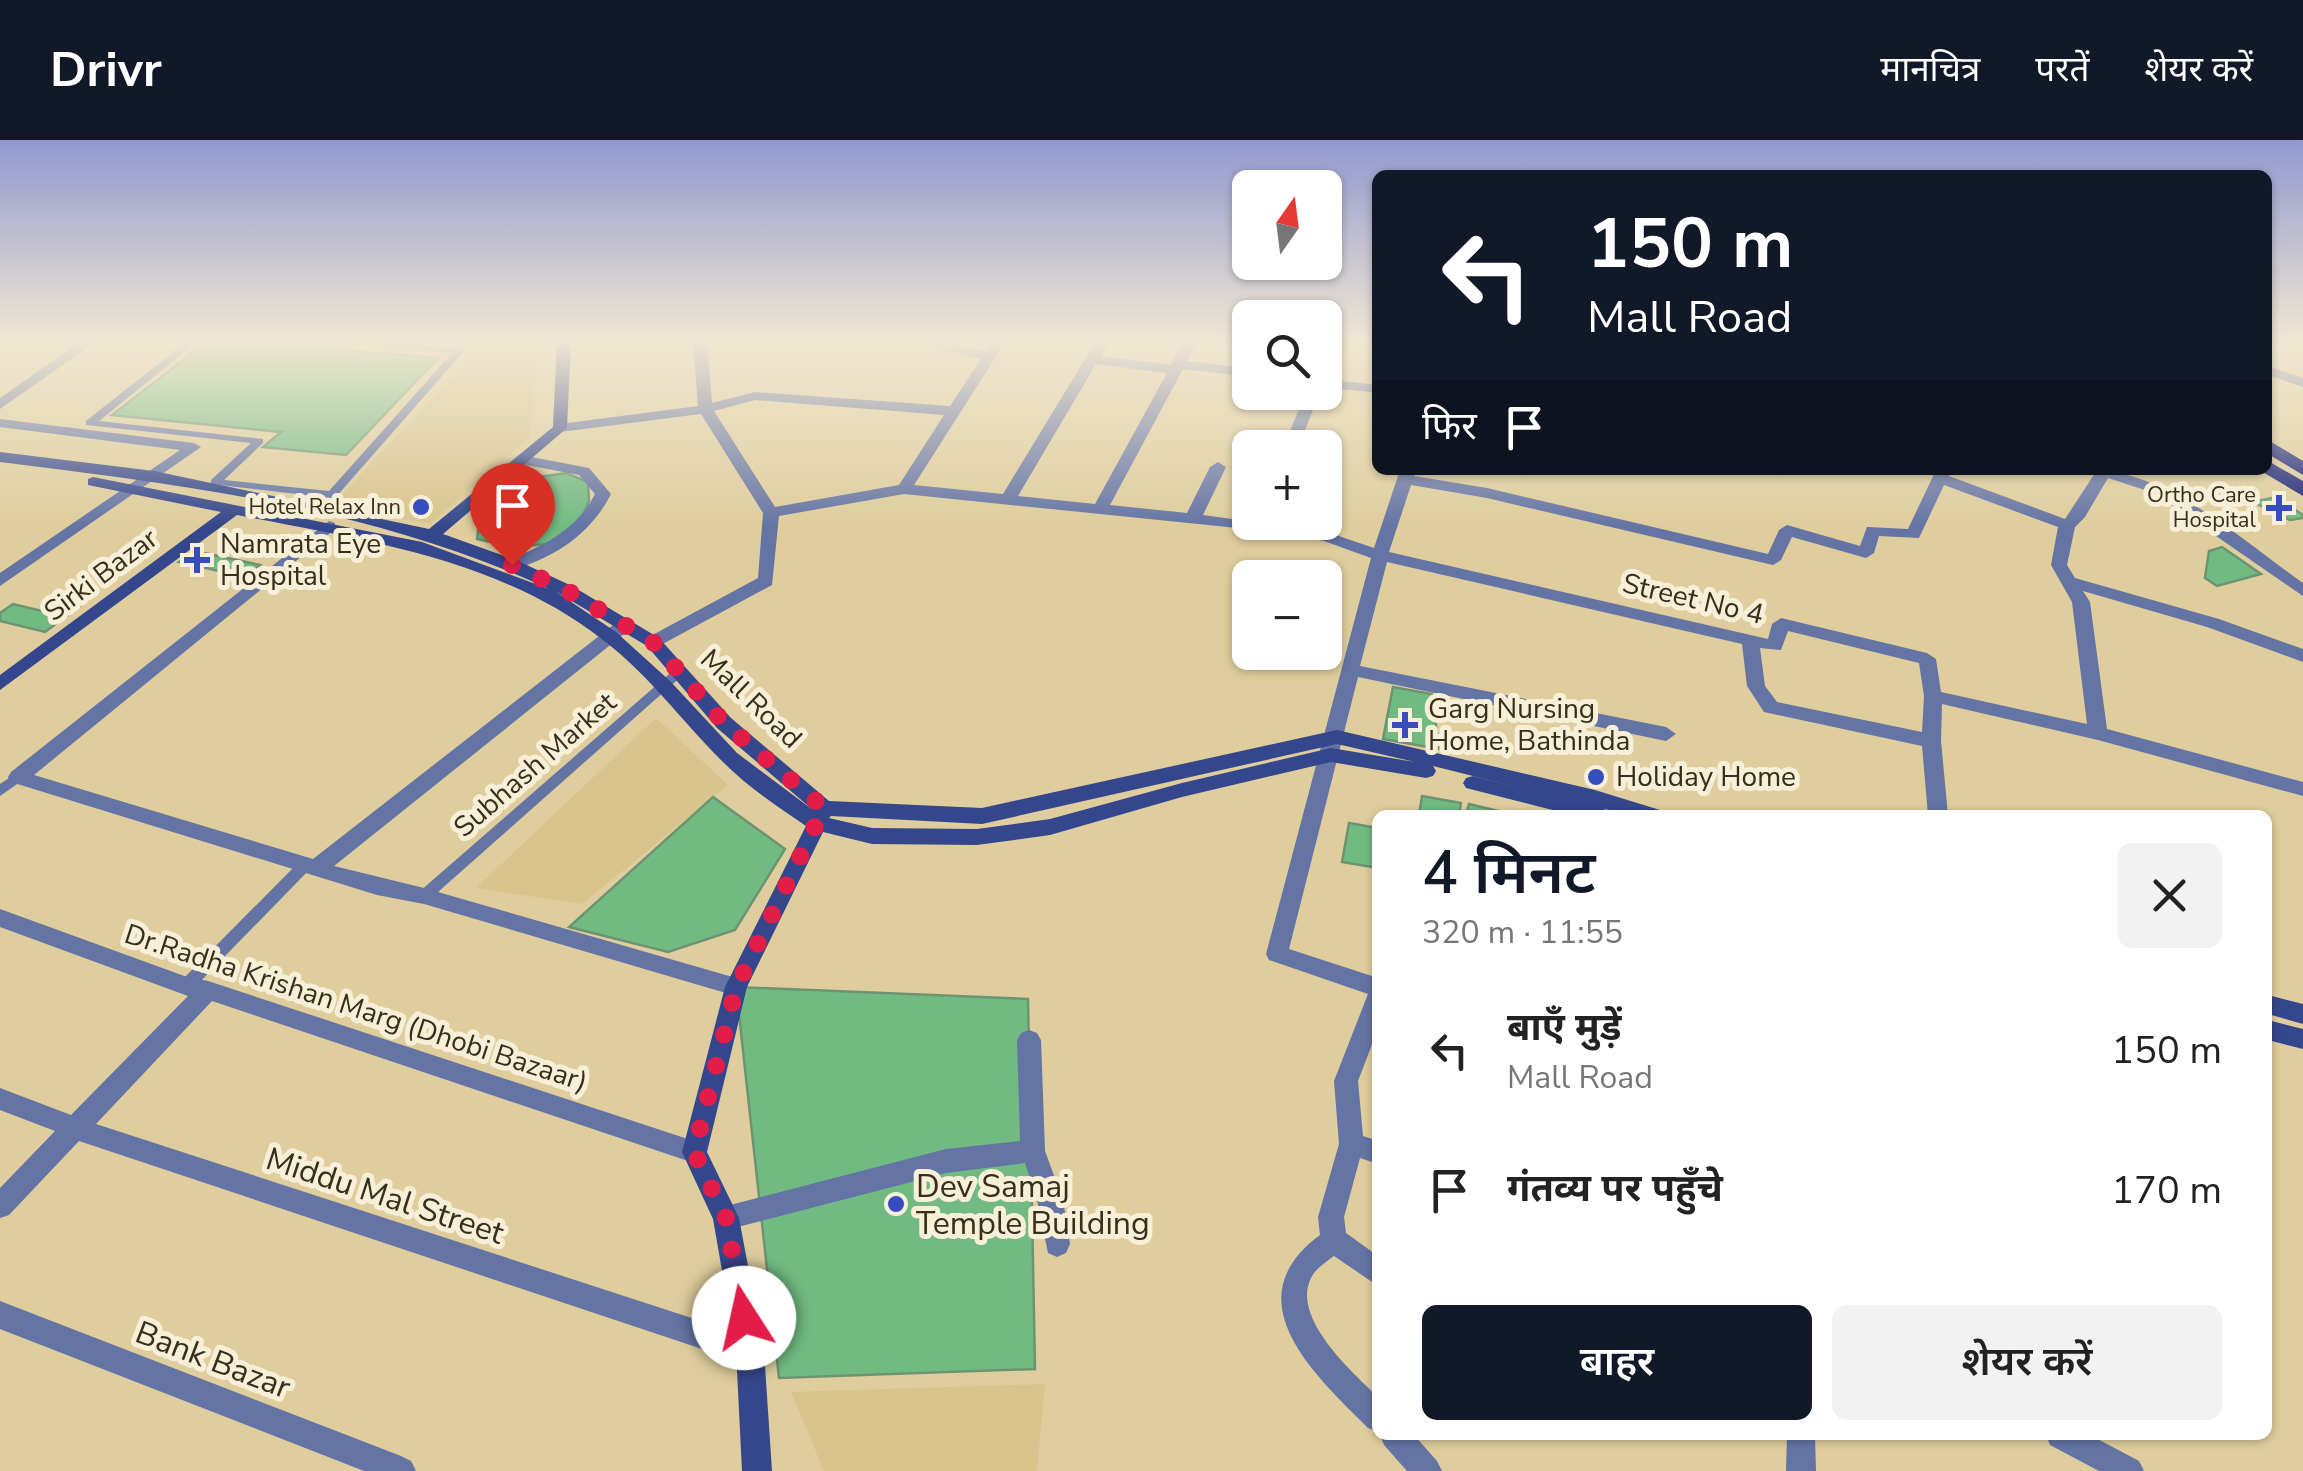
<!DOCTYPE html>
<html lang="hi">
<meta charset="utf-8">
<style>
:root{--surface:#fff;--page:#f2f2f2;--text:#222;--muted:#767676;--accent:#111827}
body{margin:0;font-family:"Nunito Sans","Noto Sans Devanagari",sans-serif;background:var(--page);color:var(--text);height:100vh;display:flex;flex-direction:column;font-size:38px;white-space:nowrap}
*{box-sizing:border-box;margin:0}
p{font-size:32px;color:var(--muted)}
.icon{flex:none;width:55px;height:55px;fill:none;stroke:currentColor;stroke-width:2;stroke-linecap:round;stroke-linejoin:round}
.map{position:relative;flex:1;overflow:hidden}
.side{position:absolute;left:1372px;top:670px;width:900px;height:630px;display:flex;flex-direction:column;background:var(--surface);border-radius:15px;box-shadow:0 2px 8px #0004}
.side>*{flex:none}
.top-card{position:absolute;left:1372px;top:30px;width:900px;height:305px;border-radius:15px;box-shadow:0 2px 8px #0004;background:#111827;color:#fff;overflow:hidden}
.needle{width:65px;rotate:14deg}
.tools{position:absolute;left:1232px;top:30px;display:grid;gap:20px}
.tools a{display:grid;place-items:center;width:110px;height:110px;border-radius:15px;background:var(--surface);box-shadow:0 2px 8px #0004;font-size:50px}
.pin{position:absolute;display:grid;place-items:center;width:85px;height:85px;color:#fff;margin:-102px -42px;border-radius:50% 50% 50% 0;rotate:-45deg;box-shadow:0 0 10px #0007}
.pin .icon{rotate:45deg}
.me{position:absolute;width:110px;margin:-55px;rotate:350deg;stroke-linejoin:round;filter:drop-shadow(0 0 8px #0008)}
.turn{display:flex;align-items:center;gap:35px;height:210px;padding:0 50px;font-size:45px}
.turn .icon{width:130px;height:130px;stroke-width:2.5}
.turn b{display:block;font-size:70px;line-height:85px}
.then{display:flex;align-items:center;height:95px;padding:0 50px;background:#0003;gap:20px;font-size:38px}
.round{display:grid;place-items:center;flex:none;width:105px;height:105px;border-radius:15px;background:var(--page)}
.head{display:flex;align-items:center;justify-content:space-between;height:170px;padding:0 50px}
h1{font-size:60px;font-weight:600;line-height:75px;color:var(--accent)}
.action{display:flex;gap:20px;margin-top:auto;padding:20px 50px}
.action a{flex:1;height:115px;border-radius:15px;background:var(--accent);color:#fff;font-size:40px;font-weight:600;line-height:115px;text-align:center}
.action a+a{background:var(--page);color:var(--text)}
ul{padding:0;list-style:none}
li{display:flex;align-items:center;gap:30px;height:140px;padding:0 50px}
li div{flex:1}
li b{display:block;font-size:38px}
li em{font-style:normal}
header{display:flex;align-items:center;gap:60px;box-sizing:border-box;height:140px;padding:0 50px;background:var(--accent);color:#fff}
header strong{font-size:48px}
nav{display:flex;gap:55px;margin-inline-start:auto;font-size:35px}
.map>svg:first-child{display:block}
.built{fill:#d9c48d}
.building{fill:#71bb82;stroke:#6c9473;stroke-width:2.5}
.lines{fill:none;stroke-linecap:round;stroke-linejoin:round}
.lane{fill:#6474a4;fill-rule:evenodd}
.street{fill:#6474a4;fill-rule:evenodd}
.secondary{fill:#35478c;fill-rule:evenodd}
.primary{fill:#182279;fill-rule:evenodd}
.route{stroke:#e11d48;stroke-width:18;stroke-dasharray:0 32.4}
.poi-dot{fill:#374dbf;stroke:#f7efd7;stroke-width:4}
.labels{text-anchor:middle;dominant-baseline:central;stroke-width:10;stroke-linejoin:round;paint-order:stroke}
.far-poi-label{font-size:22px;fill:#362f1c;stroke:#f7efd7;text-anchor:end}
.poi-label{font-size:28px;fill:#362f1c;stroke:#f7efd7;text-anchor:start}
.street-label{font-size:28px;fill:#362f1c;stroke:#f7efd7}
.near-poi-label{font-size:32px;fill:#362f1c;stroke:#f7efd7;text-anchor:start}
.near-street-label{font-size:32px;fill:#362f1c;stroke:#f7efd7}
</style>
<header>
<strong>Drivr</strong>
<nav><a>मानचित्र</a><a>परतें</a><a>शेयर करें</a></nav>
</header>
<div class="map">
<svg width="2303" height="1331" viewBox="0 0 2303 1331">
<rect width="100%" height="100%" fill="#dfcd9d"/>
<g class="built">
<path d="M537,208L530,297L430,384L332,365L473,215Z"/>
<path d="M656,578L728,645L582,764L476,748Z"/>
<path d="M1045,1244L1037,1331H824L791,1252Z"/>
</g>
<g class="building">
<path d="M208,201H353L342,210L438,218L346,315L263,307L281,292L112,275Z"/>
<path d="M566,333L588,342L589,361L581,380L548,404L513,407L477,399L481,369L492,357L525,339Z"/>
<path d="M2276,357L2303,375V378L2290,380L2253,362Z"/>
<path d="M2222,407L2261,434L2217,446L2205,438L2209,411Z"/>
<path d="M195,411L260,425L245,437L179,422Z"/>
<path d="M59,462L79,467L45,492L0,481V473L13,464L46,472Z"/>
<path d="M1393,547L1432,554L1439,609L1383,599Z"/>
<path d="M1422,656L1461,663L1459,675H1419Z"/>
<path d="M713,657L785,709L735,790L668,812L569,787Z"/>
<path d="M1469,664L1515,675H1466Z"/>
<path d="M1349,683L1378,688V728L1342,722Z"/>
<path d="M736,847L1028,859L1035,1229L779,1238Z"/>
</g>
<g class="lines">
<g class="lane">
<path d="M187,201H198L99,281L263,299V303L224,340L329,351L452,213L366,206L361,203L363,201L459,208L464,211L336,357L332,358L211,344V340L251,303L86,285V281Z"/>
<path d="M679,528L683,529L685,532L683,535L429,760H419L417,756L419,752L675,529Z"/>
<path d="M18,632L25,637L23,640L0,656V644Z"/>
<path d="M305,719L310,721L312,725L310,729L191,851L186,852L181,851L178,846L181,841L300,721Z"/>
</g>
<g class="street">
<path d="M81,201H97L0,269V258Z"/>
<path d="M693,201H707L712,263L755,252L950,266L981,219L905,201H933L986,211L992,201H1006L914,345L1003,354L1096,201H1110L1101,216L1171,225L1184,201H1198L1187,221L1250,229V237L1183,229L1110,365L1187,373L1210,327L1218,322L1226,327L1203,375L1327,392L1374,408L1400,330H1416L1414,336L1487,348L1768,414L1779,390L1787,385L1860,406L1867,387L1908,389L1936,330H1952L1949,336L2065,379L2095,333L2092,330C2167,330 2243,401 2303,443V456L2154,353L2108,338L2085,377L2075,387L2067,425L2075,438L2219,479L2303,509V522L2207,487L2083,451L2090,462L2107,589L2303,642V656L2098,600L1942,564L1941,601L1948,675H1928L1922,606L1764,572L1747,546L1742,504L1387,422L1360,526L1666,587L1676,594L1666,601L1358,537L1289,809L1378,838V889L1358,941L1363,996L1378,1001V1024L1360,1018L1344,1077L1346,1093L1378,1116V1146L1334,1116C1326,1122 1315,1129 1311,1138C1291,1178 1352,1232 1378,1257V1292L1368,1288C1314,1234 1232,1160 1320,1095L1318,1077L1339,1004L1334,941L1368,854L1269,820L1266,814L1371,418L1324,401L1257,390L904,354L779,376L772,445L659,506H647L644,502L647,498L758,438L763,373L701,274L560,292L553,288L560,284L698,266ZM1096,224L1167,233L1095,364L1018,356ZM755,260L944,275L899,345L775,367L714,271ZM1411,345L1487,358L1773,425L1781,420L1792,397L1866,418L1874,413L1879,396L1919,398L1944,345L2058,387L2051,425L2072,462L2087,584L1941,552L1936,519L1927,513L1781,478L1772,484L1768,499L1389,412ZM1788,491L1919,523L1924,556L1922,592L1777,562L1765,546L1760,508L1781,510Z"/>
<path d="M1328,201H1342L1332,225L1325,229Z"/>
<path d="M2268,226L2303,238V247L2268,235Z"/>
<path d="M1325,239L1378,245V253L1325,247Z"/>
<path d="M1306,252H1320L1298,308H1283Z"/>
<path d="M0,279L194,303L201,307L0,446V433L180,310L0,287Z"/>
<path d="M521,315L589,328L611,354C591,394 554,418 512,430L504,425L506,421C543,406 576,391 595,354L579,335L516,323V317Z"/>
<path d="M329,381L335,383V389L34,635L313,719L617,482H629L632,486L629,490L334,726L424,748L736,838L744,840L747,847L744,854L736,856L424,764L377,755L11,642L8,637L11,632Z"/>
<path d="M0,769L187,837L208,841L703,1004L706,1012L703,1020L694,1023L212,861L96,984L750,1197L760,1201L764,1211L760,1221L750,1225L79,1001L9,1075L0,1078V1048L55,991L0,970V948L71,975L188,856L0,787Z"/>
<path d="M1029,890L1037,893L1041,900L1045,1011L1063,1060L1070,1104L1066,1113L1057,1117L1048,1113L1037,1060L1025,1023L946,1033L726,1090L717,1087L713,1078L717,1069L726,1066L946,1009L1020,1001L1017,900L1021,893Z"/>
<path d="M0,1161L401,1316L411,1321L416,1331H364L0,1189Z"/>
<path d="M1380,1295H1414L1437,1321L1442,1331H1407L1384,1305Z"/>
<path d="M1787,1295H1815L1816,1331H1786Z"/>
<path d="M2046,1295H2090L2139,1321L2144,1331H2099L2050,1305Z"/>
</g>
<g class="secondary">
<path d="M557,201H571L567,288L443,394L518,421L572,446L659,498L731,578L829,661L982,668L1337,590L1595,650L1660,670L1663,675H1629L1433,626L1436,631L1433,636L1426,638L1331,622L1182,657L1050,695L977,705L872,704L823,692L747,847L707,1012L739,1078L764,1211L772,1331H742L736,1211L713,1079L682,1012L725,847L806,686C777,666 745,645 721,620C681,580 648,534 603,500C498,418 363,400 237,375L0,550V535L221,372L88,345V339L93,337L422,402L549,449C378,369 186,345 0,322V312L154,331L429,389L553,287ZM555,451L647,506L717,588L813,670L737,613L670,541L616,492ZM1337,604L1415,622L1331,608L1182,643L1050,679L977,689L872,688L829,678L831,676L982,684Z"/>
<path d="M1473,636L1602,667L1612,675H1572L1466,648L1463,643L1466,638Z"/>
<path d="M2268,855L2303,864V884L2268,874Z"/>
<path d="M2268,880L2303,889V909L2268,900Z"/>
</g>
<g class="primary">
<path d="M2268,300L2303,321V335L2268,314Z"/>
<path d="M2268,321L2303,341V356L2261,331L2268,330Z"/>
</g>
</g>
<linearGradient id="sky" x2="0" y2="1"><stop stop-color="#9198cf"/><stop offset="0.52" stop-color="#f1e8d3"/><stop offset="1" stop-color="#f1e8d3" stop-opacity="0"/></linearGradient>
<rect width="2303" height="387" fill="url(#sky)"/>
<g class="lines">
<path class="route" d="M512,425L566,450L653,502L724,583L824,668L736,848L694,1012L726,1078L744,1178"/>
</g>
<g class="poi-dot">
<circle cx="421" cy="367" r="10"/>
<path d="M2274 353h10v10h10v10h-10v10h-10v-10h-10v-10h10z"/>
<path d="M192 405h10v10h10v10h-10v10h-10v-10h-10v-10h10z"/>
<path d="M1400 570h10v10h10v10h-10v10h-10v-10h-10v-10h10z"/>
<circle cx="1596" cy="637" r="10"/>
<circle cx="896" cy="1064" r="10"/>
</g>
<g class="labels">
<g class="far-poi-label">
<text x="2256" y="355">Ortho Care<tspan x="2256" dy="25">Hospital</tspan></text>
<text x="401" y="367">Hotel Relax Inn</text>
</g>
<g class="poi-label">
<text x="220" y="404">Namrata Eye<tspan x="220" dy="32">Hospital</tspan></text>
<text x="1428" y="569">Garg Nursing<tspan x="1428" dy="32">Home, Bathinda</tspan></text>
<text x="1616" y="637">Holiday Home</text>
</g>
<g class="street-label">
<text transform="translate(101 435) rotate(-37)">Sirki Bazar</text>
<text transform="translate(1693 459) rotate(13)">Street No 4</text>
<text transform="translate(751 559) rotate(44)">Mall Road</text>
<text transform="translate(535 625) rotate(-41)">Subhash Market</text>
<text transform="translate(356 868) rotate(18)">Dr.Radha Krishan Marg (Dhobi Bazaar)</text>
</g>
<g class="near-poi-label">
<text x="916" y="1046">Dev Samaj<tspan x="916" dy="37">Temple Building</tspan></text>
</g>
<g class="near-street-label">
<text transform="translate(385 1056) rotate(18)">Middu Mal Street</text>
<text transform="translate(213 1220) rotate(21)">Bank Bazar</text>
</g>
</g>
</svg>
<div class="tools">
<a><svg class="needle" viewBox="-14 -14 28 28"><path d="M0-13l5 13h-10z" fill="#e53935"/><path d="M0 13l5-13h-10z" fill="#767676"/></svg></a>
<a><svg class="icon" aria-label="search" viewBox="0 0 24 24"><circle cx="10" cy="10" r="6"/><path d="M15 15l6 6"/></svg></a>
<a>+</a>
<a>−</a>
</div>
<div class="pin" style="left:512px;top:425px;background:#d93025"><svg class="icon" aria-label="arrive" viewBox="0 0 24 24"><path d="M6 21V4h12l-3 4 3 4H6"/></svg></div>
<svg class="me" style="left:744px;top:1178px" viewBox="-20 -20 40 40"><circle r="19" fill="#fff"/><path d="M0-13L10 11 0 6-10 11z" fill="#e11d48"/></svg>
<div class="top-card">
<div class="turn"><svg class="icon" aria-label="left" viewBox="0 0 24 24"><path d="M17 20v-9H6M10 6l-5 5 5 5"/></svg><div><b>150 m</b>Mall Road</div></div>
<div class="then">फिर<svg class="icon" aria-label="arrive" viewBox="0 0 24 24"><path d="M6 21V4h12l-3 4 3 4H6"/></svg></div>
</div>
<section class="side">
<div class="head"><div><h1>4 मिनट</h1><p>320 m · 11:55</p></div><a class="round"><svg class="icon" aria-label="close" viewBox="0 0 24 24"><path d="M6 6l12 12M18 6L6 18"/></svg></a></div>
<ul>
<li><svg class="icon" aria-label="left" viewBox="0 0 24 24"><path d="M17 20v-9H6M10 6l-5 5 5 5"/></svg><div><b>बाएँ मुड़ें</b><p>Mall Road</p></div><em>150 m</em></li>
<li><svg class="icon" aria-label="arrive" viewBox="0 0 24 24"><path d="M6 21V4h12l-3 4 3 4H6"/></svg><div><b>गंतव्य पर पहुँचे</b></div><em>170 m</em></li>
</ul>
<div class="action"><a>बाहर</a><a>शेयर करें</a></div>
</section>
</div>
